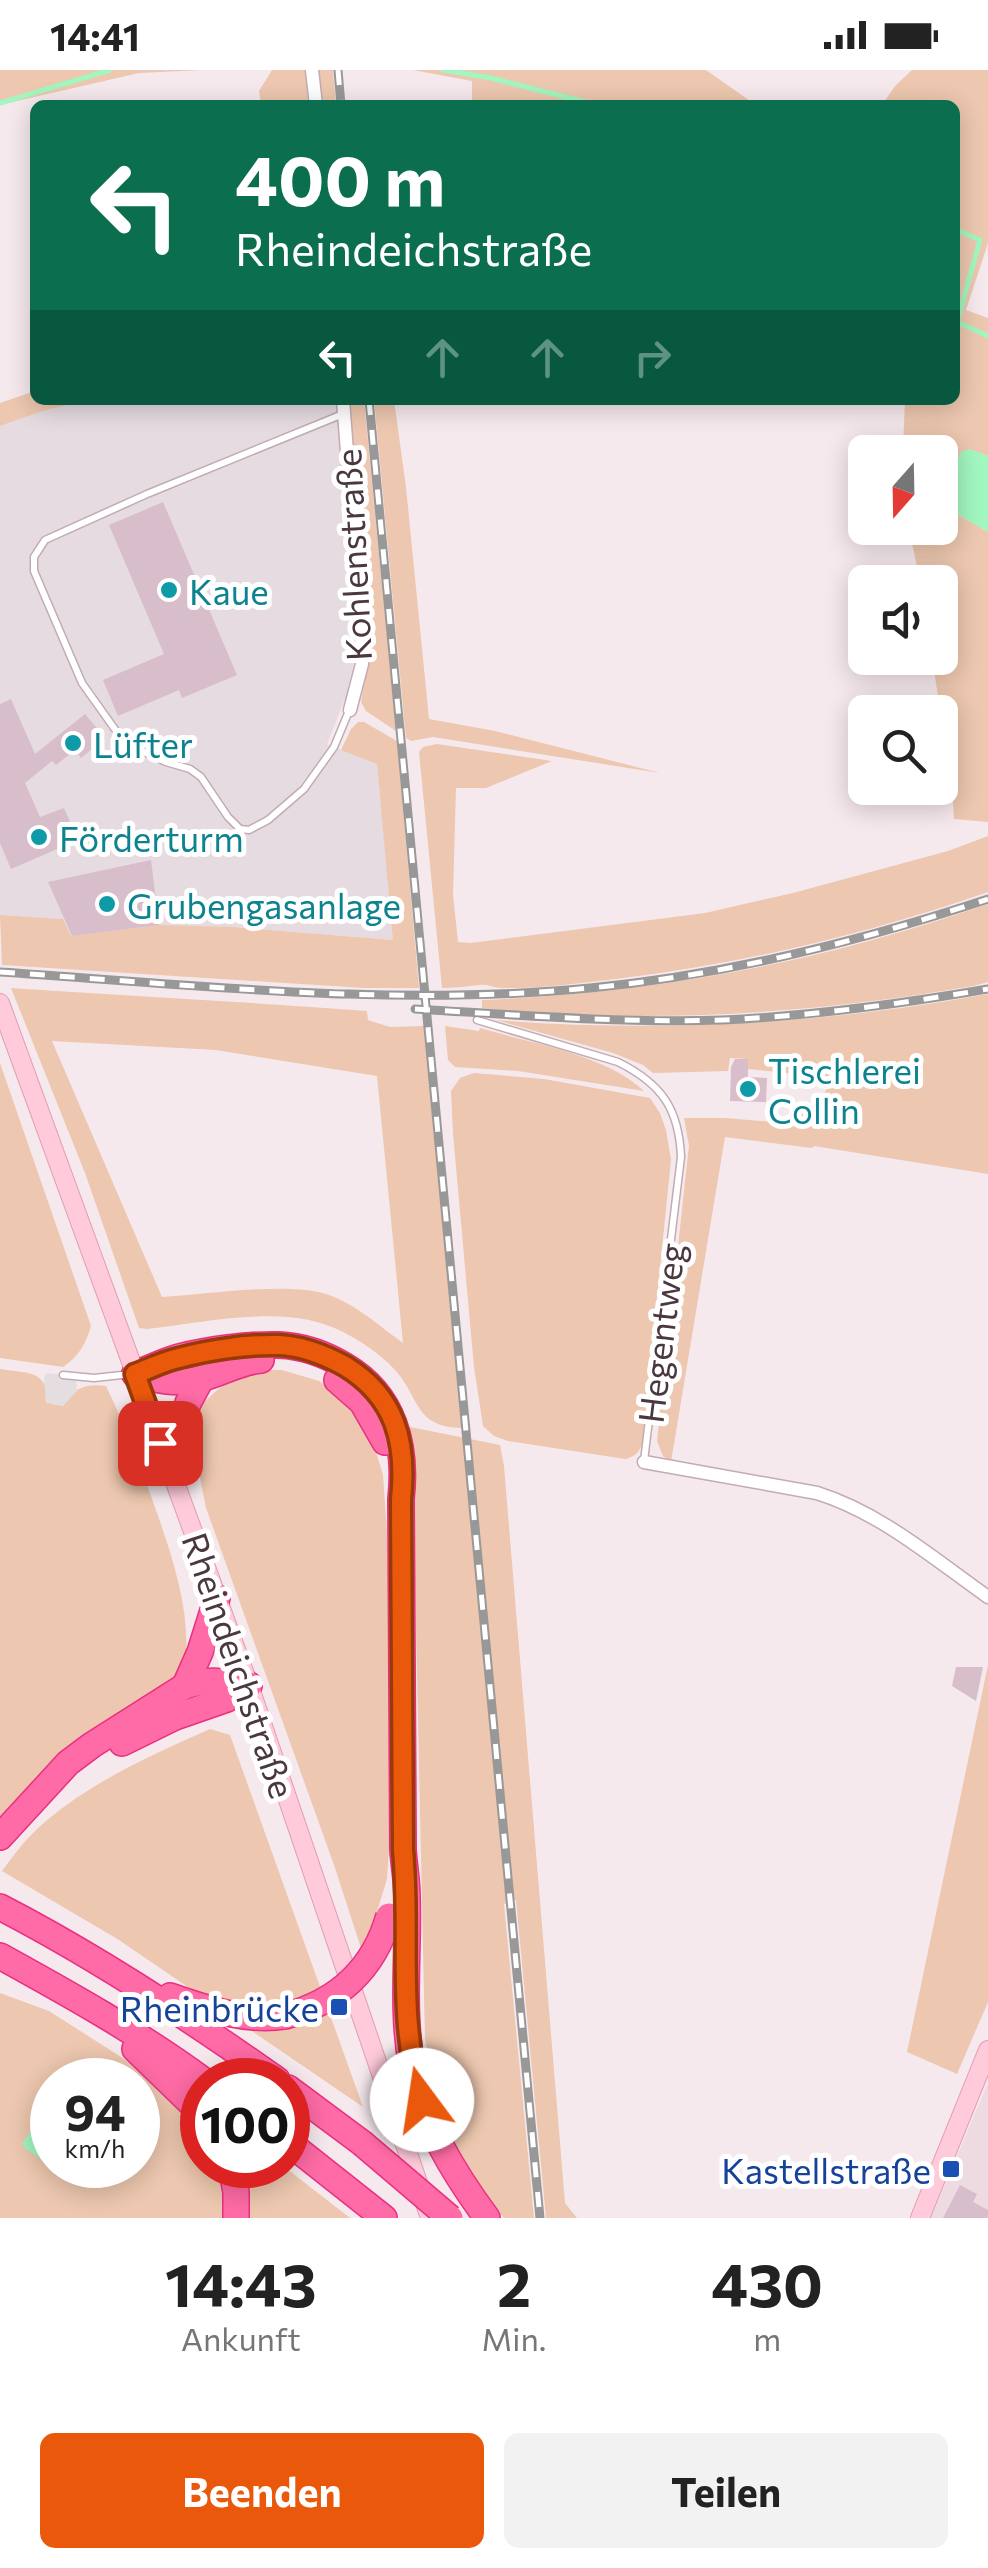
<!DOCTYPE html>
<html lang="de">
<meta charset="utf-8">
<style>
:root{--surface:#fff;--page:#f2f2f2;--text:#222;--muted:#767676;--accent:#ea580c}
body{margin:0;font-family:Commissioner,sans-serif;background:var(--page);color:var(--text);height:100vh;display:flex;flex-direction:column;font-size:38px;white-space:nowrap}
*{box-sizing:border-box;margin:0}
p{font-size:32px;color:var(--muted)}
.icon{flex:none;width:55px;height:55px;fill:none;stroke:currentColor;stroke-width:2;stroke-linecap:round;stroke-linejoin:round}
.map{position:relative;height:2148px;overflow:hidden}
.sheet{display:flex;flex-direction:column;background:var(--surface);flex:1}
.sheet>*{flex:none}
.top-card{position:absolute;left:30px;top:30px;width:930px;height:305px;border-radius:15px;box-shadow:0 5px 25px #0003;background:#0b6e4f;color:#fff;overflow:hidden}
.needle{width:65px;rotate:200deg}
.fabs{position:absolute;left:848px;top:365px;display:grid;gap:20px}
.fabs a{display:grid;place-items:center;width:110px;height:110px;border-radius:15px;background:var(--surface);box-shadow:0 5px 25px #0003;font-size:50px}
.speed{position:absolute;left:30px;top:1988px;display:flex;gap:20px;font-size:50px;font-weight:700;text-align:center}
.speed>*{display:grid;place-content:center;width:130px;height:130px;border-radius:50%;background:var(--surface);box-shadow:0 5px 25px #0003;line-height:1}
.speed small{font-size:25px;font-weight:400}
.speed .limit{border:15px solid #d22;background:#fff;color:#111}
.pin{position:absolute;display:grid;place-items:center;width:85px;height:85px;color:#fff;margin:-42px;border-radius:20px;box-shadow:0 5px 15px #0006}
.me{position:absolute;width:110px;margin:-55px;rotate:346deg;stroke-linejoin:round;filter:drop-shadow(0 0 8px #0008)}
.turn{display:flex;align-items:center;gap:35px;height:210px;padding:0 40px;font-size:45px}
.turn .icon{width:130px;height:130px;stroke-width:2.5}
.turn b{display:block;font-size:70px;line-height:85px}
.lanes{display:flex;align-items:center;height:95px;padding:0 40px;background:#0003;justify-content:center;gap:50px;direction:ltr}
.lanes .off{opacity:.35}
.eta{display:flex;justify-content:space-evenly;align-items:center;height:170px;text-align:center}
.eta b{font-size:60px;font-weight:700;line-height:70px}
.action{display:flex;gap:20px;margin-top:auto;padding:20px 40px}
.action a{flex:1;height:115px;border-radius:15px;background:var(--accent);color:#fff;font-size:40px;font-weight:700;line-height:115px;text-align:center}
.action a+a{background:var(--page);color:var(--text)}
.status{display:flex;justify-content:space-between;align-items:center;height:70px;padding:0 50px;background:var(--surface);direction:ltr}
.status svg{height:28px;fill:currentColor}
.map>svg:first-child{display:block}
.residential{fill:#eedbe2}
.industrial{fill:#e5dbe0}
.green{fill:#edc7af;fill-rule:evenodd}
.parking{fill:#e4dee1}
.water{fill:#a2f6bf}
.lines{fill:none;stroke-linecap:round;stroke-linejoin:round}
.stream{stroke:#a2f6bf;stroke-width:5}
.building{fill:#d8beca}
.service-casing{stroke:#c2abb4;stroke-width:9}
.minor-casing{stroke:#c2abb4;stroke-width:15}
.secondary-casing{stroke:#e29cb3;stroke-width:20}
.motorway-casing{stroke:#ea2f80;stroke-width:28}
.service{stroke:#fff;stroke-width:6}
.minor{stroke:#fff;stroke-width:12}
.secondary{stroke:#ffcada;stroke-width:18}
.motorway{stroke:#ff6ba6;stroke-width:25}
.rail-casing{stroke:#989898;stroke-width:9}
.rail{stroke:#fff;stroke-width:5;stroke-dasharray:15;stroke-linecap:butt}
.motorway-bridge-casing{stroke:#ea2f80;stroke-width:28;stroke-linecap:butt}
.motorway-bridge{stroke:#ff6ba6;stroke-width:25}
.route-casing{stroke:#983908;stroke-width:25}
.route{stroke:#ea580c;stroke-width:18}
.culture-dot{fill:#0f9aa8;stroke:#fff;stroke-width:4}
.transit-dot{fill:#1a4fb4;stroke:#fff;stroke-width:4}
.labels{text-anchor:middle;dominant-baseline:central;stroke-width:10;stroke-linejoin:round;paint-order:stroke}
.street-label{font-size:35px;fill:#4a3740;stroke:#fff}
.culture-label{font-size:35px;fill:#0d838f;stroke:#fff;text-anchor:start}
.transit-label{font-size:35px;fill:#164399;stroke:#fff;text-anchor:end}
</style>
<div class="status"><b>14:41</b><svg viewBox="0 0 49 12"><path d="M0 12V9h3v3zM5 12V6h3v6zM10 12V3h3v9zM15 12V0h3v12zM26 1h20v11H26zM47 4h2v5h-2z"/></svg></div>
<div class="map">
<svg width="988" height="2148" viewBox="0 0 988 2148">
<rect width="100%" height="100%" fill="#f6e9ee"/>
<path class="residential" d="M988,2013V2148H931L973,2048Z"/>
<path class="industrial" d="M88,330H336L356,582L346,626L327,674L377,694L394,870L233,857L71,866L63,849L0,845V356L43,341Z"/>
<g class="green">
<path d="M0,0H203L139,3L0,35Z"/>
<path d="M272,0H306L309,35H261L259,21Z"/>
<path d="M319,0H333L336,35H322Z"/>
<path d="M413,0H706L756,35H472V11Z"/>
<path d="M912,0H988V173L966,240L988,248V386L969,379L940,402V382H903V378L905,330H955V35H882L895,16Z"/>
<path d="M35,321V330H88L43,341L0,356V333Z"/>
<path d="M349,330H364L396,661L366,641L361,632L370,578Z"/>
<path d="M374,330H394L406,417L429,649L495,661L660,703L433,667L411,671L406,668Z"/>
<path d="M940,434L988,462V752L954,749L952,715L932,588H940V512H920L909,458H940Z"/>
<path d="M358,652H364L397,671L419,918H364L2,895L0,845L63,849L71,866L159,855L233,857L393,870L377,694L341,680L351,659Z"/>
<path d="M437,674L552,691L486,718H456L453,824L458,872L470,873L705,843L793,823L948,781L988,766V822C867,864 743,894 616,909C579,913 539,919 502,918C494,918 487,914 480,915C467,916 455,918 442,918L419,682L423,677Z"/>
<path d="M988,834V912L973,916C811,944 645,955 482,938V930C659,923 821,892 988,834Z"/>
<path d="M11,918C129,926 248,932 367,941L368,950L390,957L424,956L462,1358C415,1357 420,1329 396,1301C380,1283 354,1266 332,1257C277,1235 204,1253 147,1259L139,1258L85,1103ZM52,971L216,980L377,1006L403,1273C379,1256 361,1238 332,1226C292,1210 207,1225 162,1227Z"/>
<path d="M988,924V1104L814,1076L812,1078L725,1067L671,1392L663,1386L657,1371L687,1093L689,1076L684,1048H725L786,1053L798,1048L804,1036L822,1027L829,1015L847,1016L849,1009L748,999V989L730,988L728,1001L653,1003L643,995L613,983L496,950C661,963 825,954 988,924Z"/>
<path d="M445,956L479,961L480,958C530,973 607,985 644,1021L518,1001L455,997L448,990Z"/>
<path d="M0,993L91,1256C86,1274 78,1287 63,1297L0,1288Z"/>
<path d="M474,1003L544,1009L650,1028L660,1043L666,1060L671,1090L642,1374C639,1383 634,1387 625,1389L508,1371L494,1366L483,1356L474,1297L453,1064L451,1021L460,1008Z"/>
<path d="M0,1299C31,1304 44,1299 52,1334L63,1336C73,1318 86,1313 106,1316C126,1357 141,1398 156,1440C174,1492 192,1545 185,1601L0,1752Z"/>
<path d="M252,1300H282L319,1311L348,1332L373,1372L383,1405L388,1478L390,1765L387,1809L374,1851L361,1878L334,1795L206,1438L191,1362L195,1344L205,1331L234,1305Z"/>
<path d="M405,1356L500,1375L504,1396L565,2133L577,2148H546L516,1830L504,1834L534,2148H504C483,2124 461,2091 449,2061C438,2032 432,2000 425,1969L412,1377Z"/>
<path d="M988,1595V1932L957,2004L907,1982Z"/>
<path d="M210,1659L230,1665L363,2037L119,1870L2,1801C11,1789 20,1776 31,1765C79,1717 149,1686 210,1659Z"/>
<path d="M0,1923L49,1941L165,2015L202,2057V2095H282L350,2148H0ZM52,2010H138V2095H52Z"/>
</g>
<path class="parking" d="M46,1303L76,1306L77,1321L63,1336L46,1333L44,1309Z"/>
<g class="water">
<path d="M969,379L988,386V462L940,434V402L956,391L961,382Z"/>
<path d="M36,2054L52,2064V2095L82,2096L75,2101L58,2100L26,2079L22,2074Z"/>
</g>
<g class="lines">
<g class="stream">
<path d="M443,0L491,8L597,35"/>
<path d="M0,33L110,0"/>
<path d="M955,159L980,170L957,252L988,266"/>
</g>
</g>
<g class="building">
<path d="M163,432L237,605L182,628L179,620L118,646L103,610L164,584L109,455Z"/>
<path d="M11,629L35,684L85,644L105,668L81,688L75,680L56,695L52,691L25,713L40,747L64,738L78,770L11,799L0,773V634Z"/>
<path d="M151,790L159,855L72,866L48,812Z"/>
<path d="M735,989H748V1007L767,1008L766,1032L730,1031L731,997Z"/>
<path d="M956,1597H983L976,1631L952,1616Z"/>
<path d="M960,2115L977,2124L973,2132L988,2140V2148H943Z"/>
</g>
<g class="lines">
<g class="service-casing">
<g id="service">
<path d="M343,344L147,424L45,470L34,487V501L82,613L119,665L133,677L166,692L190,699L201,707L228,747L240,759L249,760L268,750L304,719L334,677L349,641"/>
<path d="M477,950L618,992C662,1014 679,1039 681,1087L644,1391"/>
<path d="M63,1305L94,1308L131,1304"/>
</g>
</g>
<g class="minor-casing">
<g id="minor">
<path d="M312,0L316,35"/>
<path d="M343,330L362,576V594L350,640"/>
<path d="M644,1392L817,1423C881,1443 934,1489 988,1527"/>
</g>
</g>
<g class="secondary-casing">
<g id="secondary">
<path d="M0,933L249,1615L430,2148"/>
<path d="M920,2148L988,1980"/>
</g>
</g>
<g class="motorway-casing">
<g id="motorway">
<path d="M135,1304C149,1299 164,1291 179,1287C208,1280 249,1274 279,1275C302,1276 325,1284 345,1296C394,1325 407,1375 401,1429L403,1780C404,1795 407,1811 407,1826C409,1883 401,1940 412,1997C424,2054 453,2102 487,2148"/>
<path d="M135,1304C157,1310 177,1315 199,1309C221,1304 238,1292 261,1290"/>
<path d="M337,1310L362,1332L385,1372"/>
<path d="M169,1396L188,1333L201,1309"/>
<path d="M185,1616L200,1582L217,1528"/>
<path d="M122,1673L175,1647L227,1629L249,1615"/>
<path d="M0,1767L68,1693L92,1675L185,1616C208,1609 225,1611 249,1615"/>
<path d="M0,1837C97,1887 188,1947 277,2010"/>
<path d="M0,1886C69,1924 139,1963 203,2010"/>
<path d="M170,1926C207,1939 246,1952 285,1946"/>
<path d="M135,1979L202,2044"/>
<path d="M288,2018L362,2073"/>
<path d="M288,2072L384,2148"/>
<path d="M231,2095L236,2122V2148"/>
</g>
</g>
<use href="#service" class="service"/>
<use href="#minor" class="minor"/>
<use href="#secondary" class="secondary"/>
<use href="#motorway" class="motorway"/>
<g class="rail-casing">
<g id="rail">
<path d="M338,0L341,35"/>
<path d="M369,330L540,2148"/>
<path d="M0,902C196,915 394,937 590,918C727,905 858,872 988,829"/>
<path d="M415,939C517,945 619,953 722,950C811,946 900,934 988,919"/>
</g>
</g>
<use href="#rail" class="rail"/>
<g class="motorway-bridge-casing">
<g id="motorway-bridge">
<path d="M285,1946C338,1932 374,1899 389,1846"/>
<path d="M362,2073L450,2148"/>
</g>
</g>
<use href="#motorway-bridge" class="motorway-bridge"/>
</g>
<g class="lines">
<g class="route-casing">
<path id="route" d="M160,1373L135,1304C149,1299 164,1291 179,1288C208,1280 249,1274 279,1275C302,1276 325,1285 345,1296C396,1327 407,1373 401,1430L403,1780C411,1864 396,1948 422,2030"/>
</g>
<use href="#route" class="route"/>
</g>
<g class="culture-dot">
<circle cx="169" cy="520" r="10"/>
<circle cx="73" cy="673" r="10"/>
<circle cx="39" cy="767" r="10"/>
<circle cx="107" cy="834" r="10"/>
<circle cx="748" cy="1019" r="10"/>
</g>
<g class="transit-dot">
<rect x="329" y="1927" width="20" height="20" rx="5"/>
<rect x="941" y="2089" width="20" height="20" rx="5"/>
</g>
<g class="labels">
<g class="street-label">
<text transform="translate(352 485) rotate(-93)">Kohlenstraße</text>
<text transform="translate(660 1263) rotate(-83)">Hegentweg</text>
<text transform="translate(240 1595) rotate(71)">Rheindeichstraße</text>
</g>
<g class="culture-label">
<text x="189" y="520">Kaue</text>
<text x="93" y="673">Lüfter</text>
<text x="59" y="767">Förderturm</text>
<text x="127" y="834">Grubengasanlage</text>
<text x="768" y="999">Tischlerei<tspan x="768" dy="40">Collin</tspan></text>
</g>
<g class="transit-label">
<text x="319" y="1937">Rheinbrücke</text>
<text x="931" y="2099">Kastellstraße</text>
</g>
</g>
</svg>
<div class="fabs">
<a><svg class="needle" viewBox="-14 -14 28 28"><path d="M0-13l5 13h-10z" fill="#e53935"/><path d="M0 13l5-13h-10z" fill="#767676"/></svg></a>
<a><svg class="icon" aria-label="sound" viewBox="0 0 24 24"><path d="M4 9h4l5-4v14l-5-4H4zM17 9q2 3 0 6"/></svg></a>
<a><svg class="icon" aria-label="search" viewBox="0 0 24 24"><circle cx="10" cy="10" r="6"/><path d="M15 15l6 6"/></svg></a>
</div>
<div class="speed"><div>94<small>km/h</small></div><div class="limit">100</div></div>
<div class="pin" style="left:160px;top:1373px;background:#d93025"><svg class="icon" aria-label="arrive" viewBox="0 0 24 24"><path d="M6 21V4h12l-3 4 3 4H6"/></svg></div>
<svg class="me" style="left:422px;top:2030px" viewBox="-20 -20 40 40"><circle r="19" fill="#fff"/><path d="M0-13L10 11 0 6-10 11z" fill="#ea580c"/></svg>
<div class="top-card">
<div class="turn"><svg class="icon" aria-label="left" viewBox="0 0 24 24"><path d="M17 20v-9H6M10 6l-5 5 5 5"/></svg><div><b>400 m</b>Rheindeichstraße</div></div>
<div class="lanes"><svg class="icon" aria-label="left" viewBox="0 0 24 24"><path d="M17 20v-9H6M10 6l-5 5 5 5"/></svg><svg class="icon off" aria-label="ahead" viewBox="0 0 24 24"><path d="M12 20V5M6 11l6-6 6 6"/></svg><svg class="icon off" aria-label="ahead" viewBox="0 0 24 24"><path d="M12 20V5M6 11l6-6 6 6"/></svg><svg class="icon off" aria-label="right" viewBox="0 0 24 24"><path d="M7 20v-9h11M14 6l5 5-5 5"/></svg></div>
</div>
</div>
<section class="sheet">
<div class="eta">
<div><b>14:43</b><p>Ankunft</p></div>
<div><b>2</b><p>Min.</p></div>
<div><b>430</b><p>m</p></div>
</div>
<div class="action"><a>Beenden</a><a>Teilen</a></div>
</section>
